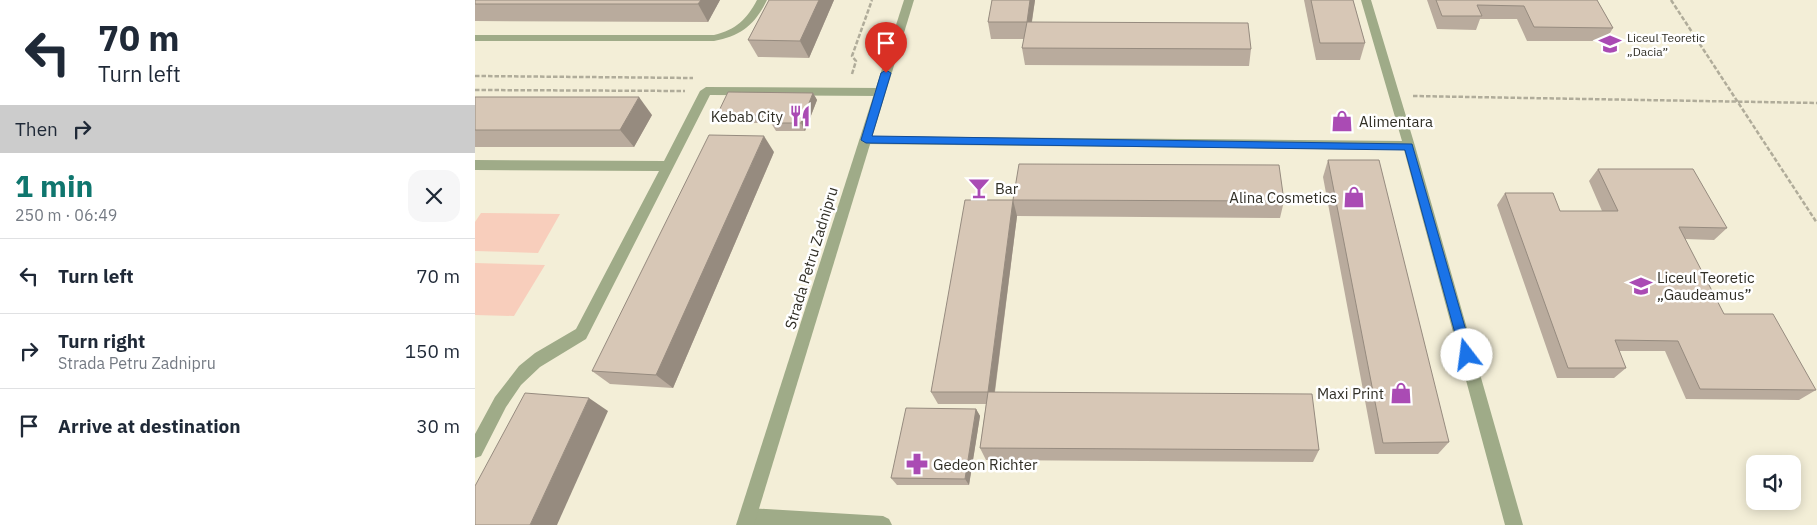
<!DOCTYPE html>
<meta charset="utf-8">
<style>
:root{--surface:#fff;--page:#f6f6f7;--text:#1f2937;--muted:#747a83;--line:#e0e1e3;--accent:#0f766e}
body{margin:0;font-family:"IBM Plex Sans",sans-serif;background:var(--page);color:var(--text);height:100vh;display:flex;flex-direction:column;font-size:19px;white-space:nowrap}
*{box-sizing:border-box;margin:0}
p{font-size:16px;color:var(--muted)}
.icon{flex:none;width:28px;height:28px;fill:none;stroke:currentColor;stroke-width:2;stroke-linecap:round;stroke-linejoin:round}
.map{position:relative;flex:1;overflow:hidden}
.panel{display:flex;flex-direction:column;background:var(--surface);width:475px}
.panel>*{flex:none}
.guide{background:#fff;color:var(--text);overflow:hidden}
.tools{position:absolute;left:1271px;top:455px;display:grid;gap:10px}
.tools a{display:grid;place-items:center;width:55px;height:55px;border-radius:10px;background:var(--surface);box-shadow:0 2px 12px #0003;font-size:25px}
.pin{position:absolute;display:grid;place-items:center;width:42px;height:42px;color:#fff;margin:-51px -21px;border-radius:50% 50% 50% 0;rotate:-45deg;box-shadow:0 0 5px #0007}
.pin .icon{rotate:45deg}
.me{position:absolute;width:55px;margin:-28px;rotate:345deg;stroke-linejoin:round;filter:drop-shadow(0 0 4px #0008)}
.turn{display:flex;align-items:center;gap:18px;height:105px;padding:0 15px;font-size:22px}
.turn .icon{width:65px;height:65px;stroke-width:2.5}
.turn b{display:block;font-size:35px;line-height:42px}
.then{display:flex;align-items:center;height:48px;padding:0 15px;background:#0003;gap:10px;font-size:19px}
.round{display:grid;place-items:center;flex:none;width:52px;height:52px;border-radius:15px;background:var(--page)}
.overview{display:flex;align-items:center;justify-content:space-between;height:85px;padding:0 15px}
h1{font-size:30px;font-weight:700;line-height:38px;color:var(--accent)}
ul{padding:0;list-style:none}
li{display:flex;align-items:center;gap:15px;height:75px;padding:0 15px;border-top:1px solid var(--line)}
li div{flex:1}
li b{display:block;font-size:19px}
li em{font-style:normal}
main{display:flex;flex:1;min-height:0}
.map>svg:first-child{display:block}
.green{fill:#f8cebc}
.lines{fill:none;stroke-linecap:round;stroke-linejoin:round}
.path{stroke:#b0ac9a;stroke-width:2.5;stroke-dasharray:4.5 2;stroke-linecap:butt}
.service{fill:#9fab88;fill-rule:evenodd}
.tertiary{fill:#9fab88;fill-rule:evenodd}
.wall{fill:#b9ab9d}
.shaded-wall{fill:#968b7f}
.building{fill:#d7c7b6;stroke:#968b7f}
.route{fill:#1a73e8;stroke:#114b97}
.labels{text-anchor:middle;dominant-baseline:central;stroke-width:5;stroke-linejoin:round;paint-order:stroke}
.far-poi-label{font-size:12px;fill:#312f26;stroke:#fff;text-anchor:start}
.poi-label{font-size:15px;fill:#312f26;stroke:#fff;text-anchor:start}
.street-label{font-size:15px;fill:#312f26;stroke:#fff}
</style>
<main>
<section class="panel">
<div class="guide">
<div class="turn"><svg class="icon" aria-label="left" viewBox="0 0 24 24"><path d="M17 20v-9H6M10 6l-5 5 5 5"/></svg><div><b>70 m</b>Turn left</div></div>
<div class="then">Then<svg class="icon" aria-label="right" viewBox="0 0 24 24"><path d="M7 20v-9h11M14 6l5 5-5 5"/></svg></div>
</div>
<div class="overview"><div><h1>1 min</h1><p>250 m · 06:49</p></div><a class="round"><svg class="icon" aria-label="close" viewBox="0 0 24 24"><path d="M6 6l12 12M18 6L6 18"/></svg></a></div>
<ul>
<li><svg class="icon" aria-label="left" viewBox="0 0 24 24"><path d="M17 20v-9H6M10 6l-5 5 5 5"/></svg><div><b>Turn left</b></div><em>70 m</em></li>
<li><svg class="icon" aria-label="right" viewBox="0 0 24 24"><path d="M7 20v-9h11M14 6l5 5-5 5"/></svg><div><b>Turn right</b><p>Strada Petru Zadnipru</p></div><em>150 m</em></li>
<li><svg class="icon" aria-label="arrive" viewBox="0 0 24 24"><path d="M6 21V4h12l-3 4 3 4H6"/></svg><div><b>Arrive at destination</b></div><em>30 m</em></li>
</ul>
</section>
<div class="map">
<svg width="1342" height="525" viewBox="0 0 1342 525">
<rect width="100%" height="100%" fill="#f3eed7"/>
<g class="green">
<path d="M6,213L85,214L63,253L0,251V222Z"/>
<path d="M0,263L70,265L39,316L0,315Z"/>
</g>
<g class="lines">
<g class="path">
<path d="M1196,0L1342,223"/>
<path d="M377,74L381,61L377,56L397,0"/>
<path d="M0,76L218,78"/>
<path d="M0,90L210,91"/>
<path d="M938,96L1342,103"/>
</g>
<g class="service">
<path d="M282,0H292C280,25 266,36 239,41H0V35H239C261,30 272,19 282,0Z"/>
<path d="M886,0H896L940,146L1048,525H1030L929,150L391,144L385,140L391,136L927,141Z"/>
<path d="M231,87L405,88L411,92L405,96L235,95L111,339L65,367L46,385L31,407L6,456L0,458V434L20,397L44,366L60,353L101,329L184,171L0,170V160L189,161L225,91Z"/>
<path d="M273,508L408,516L414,519L417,525H272L267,523L264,517L267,511Z"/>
</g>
<path class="tertiary" d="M429,0H439L279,525H261Z"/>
</g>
<g class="wall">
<path d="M0,0H245L233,22L0,21Z"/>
<path d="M294,0H359L334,58L283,57L273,40Z"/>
<path d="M517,0H560L557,22L776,49L774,66L550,65L547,48L549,39H516L513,22Z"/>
<path d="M829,0H878L890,43L885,60H841Z"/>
<path d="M952,0H1122L1138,28L1130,41H1052L1042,19H1005L1001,30L962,29Z"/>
<path d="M338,93L342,100L330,131H301L296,123H247L242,115Z"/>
<path d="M0,97L177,115L159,147H0Z"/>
<path d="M299,152L198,388L135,384L117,371Z"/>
<path d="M853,160L974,442L963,454H900L848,177Z"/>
<path d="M1123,169L1252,228L1239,240L1210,239L1249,314L1341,390L1324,400L1211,399L1190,351H1144L1151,368L1139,378H1082L1022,205L1030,193L1085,211H1127L1114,181Z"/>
<path d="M538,200L809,201L805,218L542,216L520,392L844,450L838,462L511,460L505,448L511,404H463L456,392Z"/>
<path d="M501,409L505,416L494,485H422L416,478Z"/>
</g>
<g class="shaded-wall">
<path d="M226,0H245L233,22L223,4Z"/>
<path d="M344,0H359L334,58L325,41Z"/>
<path d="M555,0H560L554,39L552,22Z"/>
<path d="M338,93L342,100L330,131L326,123Z"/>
<path d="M164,97L177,115L159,147L145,130Z"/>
<path d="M289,136L299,152L198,388L181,375Z"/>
<path d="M538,200L542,216L518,404L513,392Z"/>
<path d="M114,398L133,411L82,525H55Z"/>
<path d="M501,409L505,416L494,485L490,479Z"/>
</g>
<g class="building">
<path d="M0,0H226L223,4H0Z"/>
<path d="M294,0H344L325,41L273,40Z"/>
<path d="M517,0H555L552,22H513Z"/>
<path d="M836,0H878L890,43H845Z"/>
<path d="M961,0H1122L1138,28L1059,27L1049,6L1002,5L1007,16H967Z"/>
<path d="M552,22L773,23L776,49L547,48Z"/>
<path d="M253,92L338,93L326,123H296L299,115H242Z"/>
<path d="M0,97H164L145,130H0Z"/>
<path d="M234,135L289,136L181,375L117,371Z"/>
<path d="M853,160H904L974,442L908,443Z"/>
<path d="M544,164L804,165L809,201L538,200Z"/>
<path d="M1123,169H1218L1252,228L1204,227L1249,314H1298L1341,390L1225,389L1203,341L1140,340L1151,368H1093L1030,193H1078L1085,211H1143Z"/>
<path d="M490,200H538L513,392H456Z"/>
<path d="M513,392L837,394L844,450L505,448Z"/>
<path d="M50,393L114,398L55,525H0V486Z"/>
<path d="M431,408L501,409L490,479L416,478Z"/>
</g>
<path class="route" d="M411,70L416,73L397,136L937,144L998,355L996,359L992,360L987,359L986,355L930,150L391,143L386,140L406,73Z"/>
<defs>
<g id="school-bare" transform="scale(1.725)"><path d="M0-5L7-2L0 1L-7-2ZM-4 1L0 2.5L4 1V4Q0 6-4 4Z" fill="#aa4bb4" stroke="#fff" stroke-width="2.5" paint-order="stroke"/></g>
<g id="restaurant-bare" transform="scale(1.725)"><path d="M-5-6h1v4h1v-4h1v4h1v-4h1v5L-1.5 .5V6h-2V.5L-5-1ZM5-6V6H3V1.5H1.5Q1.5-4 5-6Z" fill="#aa4bb4" stroke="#fff" stroke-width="2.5" paint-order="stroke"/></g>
<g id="shop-bare" transform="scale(1.725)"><path d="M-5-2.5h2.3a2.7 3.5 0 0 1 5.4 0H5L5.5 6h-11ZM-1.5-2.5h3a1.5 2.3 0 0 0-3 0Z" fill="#aa4bb4" stroke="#fff" stroke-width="2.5" paint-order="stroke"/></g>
<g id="bar-bare" transform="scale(1.725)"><path d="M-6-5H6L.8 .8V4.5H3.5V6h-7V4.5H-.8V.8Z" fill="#aa4bb4" stroke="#fff" stroke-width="2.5" paint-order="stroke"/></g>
<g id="pharmacy-bare" transform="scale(1.725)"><path d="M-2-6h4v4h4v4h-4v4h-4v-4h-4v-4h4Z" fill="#aa4bb4" stroke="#fff" stroke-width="2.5" paint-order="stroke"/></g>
</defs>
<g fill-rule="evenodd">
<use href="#school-bare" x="1135" y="44"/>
<use href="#restaurant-bare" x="325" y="116"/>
<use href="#shop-bare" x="867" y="121"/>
<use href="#bar-bare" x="504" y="188"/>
<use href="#shop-bare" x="879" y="197"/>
<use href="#school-bare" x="1166" y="286"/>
<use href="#shop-bare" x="926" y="393"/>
<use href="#pharmacy-bare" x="442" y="464"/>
</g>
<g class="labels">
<g class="far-poi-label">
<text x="1152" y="37">Liceul Teoretic<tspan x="1152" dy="14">„Dacia”</tspan></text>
</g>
<g class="poi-label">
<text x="308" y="116" text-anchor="end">Kebab City</text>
<text x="884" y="121">Alimentara</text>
<text x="520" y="188">Bar</text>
<text x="862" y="197" text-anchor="end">Alina Cosmetics</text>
<text x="1182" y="277">Liceul Teoretic<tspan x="1182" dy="17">„Gaudeamus”</tspan></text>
<text x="909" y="393" text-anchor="end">Maxi Print</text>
<text x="458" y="464">Gedeon Richter</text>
</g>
<g class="street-label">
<text transform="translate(336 258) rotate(-73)">Strada Petru Zadnipru</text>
</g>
</g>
</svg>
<div class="tools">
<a><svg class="icon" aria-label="sound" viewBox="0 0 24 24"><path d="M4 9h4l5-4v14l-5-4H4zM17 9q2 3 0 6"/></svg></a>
</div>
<div class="pin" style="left:411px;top:73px;background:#d93025"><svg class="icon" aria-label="arrive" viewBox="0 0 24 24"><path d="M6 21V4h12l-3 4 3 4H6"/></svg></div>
<svg class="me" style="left:992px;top:355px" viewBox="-20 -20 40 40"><circle r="19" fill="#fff"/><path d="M0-13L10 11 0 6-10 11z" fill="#1a73e8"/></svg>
</div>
</main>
